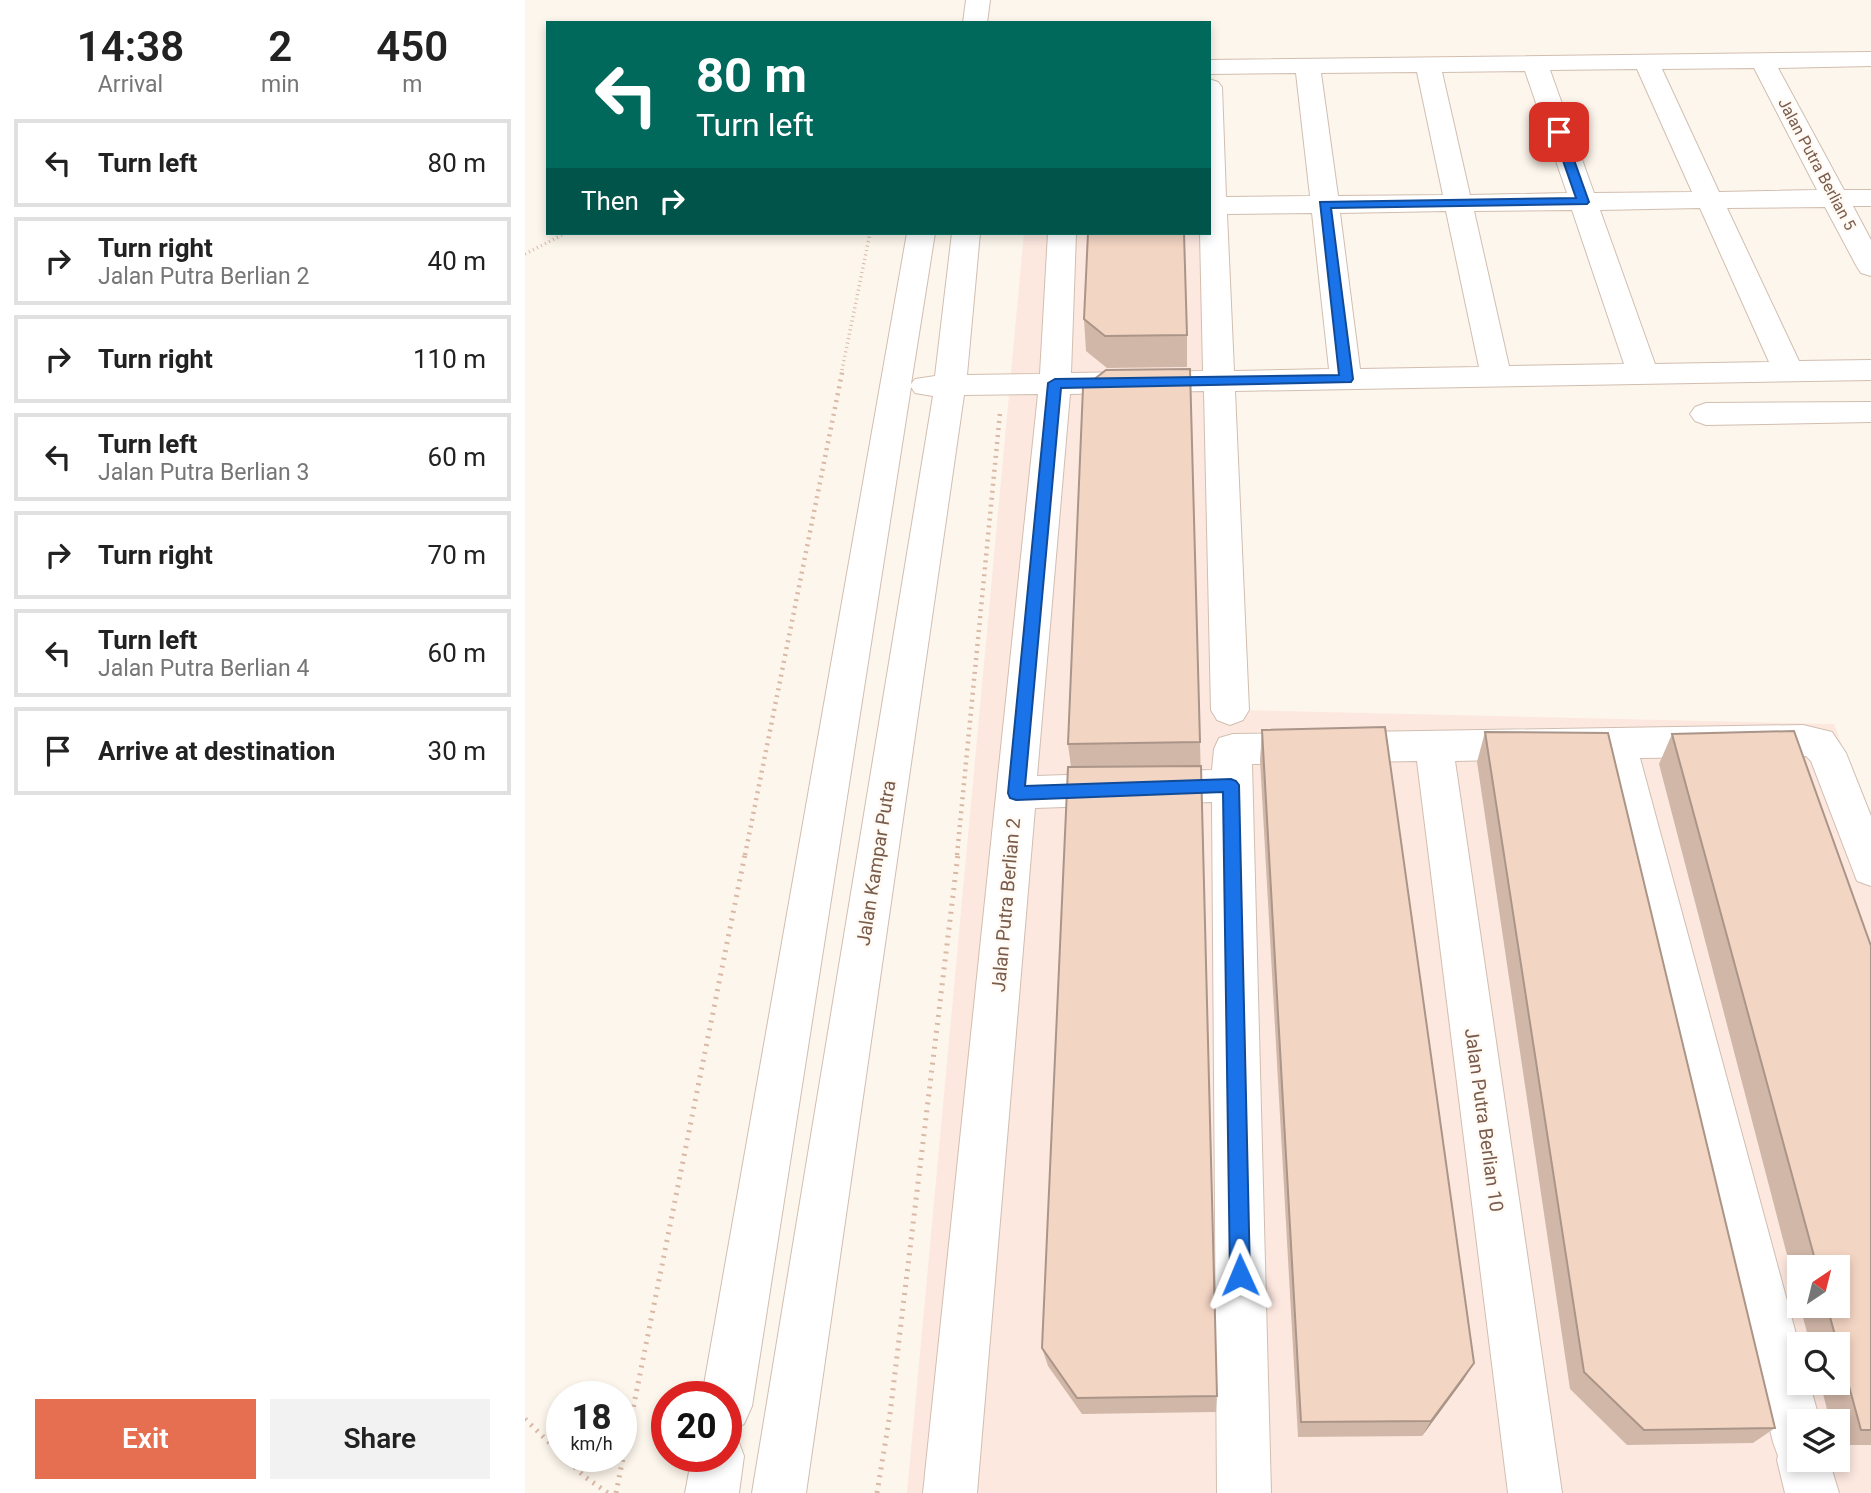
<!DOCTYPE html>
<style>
:root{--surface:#fff;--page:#f2f2f2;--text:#222;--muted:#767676;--line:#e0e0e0;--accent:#e76f51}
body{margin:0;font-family:Roboto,sans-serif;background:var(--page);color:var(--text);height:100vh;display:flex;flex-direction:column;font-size:26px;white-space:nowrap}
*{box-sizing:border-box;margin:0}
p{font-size:23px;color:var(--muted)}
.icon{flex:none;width:38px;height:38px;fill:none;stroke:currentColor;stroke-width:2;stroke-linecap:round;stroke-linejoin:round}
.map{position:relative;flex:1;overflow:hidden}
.drawer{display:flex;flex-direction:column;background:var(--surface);width:525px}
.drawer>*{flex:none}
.banner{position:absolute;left:21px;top:21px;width:665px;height:214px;border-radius:0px;box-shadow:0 4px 10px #0003;background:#00695c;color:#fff;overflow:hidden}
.needle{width:46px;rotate:35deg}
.tools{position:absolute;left:1262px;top:1255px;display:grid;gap:14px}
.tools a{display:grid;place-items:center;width:63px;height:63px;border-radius:0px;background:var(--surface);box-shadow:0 4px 10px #0003;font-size:35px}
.speed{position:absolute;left:21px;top:1381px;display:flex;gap:14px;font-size:35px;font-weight:700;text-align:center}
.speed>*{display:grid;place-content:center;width:91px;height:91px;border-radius:50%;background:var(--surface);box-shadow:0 4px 10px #0003;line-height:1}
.speed small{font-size:18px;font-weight:400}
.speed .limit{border:10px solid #d22;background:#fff;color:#111}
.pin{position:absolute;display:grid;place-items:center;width:60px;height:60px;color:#fff;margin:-30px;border-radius:14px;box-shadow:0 4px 10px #0006}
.me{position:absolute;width:77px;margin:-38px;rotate:359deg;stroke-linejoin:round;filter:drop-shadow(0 0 5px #0008)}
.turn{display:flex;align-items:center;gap:24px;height:147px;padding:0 35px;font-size:32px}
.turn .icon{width:91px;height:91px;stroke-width:2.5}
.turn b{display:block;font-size:49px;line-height:60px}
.then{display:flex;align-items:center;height:66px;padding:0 35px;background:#0003;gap:14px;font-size:26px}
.eta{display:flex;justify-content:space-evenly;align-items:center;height:119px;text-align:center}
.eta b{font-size:42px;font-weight:600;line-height:49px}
.primary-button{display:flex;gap:14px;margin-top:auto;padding:14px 35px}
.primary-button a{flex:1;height:80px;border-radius:0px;background:var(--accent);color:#fff;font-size:28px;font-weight:600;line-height:80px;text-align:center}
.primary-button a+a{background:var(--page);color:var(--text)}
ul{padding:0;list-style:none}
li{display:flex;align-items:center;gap:21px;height:88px;margin:0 14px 10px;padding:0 21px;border:4px solid var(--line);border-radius:0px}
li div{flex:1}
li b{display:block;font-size:26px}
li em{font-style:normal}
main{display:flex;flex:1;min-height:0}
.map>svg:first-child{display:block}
.commercial{fill:#fde8e0;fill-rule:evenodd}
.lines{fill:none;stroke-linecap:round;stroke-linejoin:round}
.minor-casing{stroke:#d1beb0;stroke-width:2}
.path-far2{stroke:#d9b8a5;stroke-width:3.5;stroke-dasharray:1 3.5;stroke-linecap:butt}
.path-far1{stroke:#d9b8a5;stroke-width:4.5;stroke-dasharray:2 5;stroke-linecap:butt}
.path{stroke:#d9b8a5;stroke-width:5;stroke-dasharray:2 6;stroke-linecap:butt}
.minor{fill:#fff;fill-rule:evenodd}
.wall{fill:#d1b7a8}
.shaded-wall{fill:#aa9588}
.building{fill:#f3d5c3;stroke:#aa9588;stroke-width:2}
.route{fill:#1a73e8;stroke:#114b97;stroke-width:2}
.labels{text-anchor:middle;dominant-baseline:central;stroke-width:5;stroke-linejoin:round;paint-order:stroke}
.far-street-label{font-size:16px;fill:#7a5c4d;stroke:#fffaf3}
.street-label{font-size:19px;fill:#7a5c4d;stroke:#fffaf3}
</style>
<main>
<section class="drawer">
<div class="eta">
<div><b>14:38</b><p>Arrival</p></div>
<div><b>2</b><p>min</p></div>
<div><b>450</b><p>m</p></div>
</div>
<ul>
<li><svg class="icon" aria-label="left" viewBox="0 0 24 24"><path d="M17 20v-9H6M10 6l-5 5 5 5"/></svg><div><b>Turn left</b></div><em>80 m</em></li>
<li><svg class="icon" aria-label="right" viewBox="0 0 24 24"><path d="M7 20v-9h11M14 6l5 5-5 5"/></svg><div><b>Turn right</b><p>Jalan Putra Berlian 2</p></div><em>40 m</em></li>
<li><svg class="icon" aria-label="right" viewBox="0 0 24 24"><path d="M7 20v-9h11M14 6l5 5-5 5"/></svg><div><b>Turn right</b></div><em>110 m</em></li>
<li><svg class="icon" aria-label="left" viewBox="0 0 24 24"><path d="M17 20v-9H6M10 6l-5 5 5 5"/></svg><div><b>Turn left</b><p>Jalan Putra Berlian 3</p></div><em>60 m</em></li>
<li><svg class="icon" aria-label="right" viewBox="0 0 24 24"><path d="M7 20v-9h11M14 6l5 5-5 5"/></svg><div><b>Turn right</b></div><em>70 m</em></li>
<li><svg class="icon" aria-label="left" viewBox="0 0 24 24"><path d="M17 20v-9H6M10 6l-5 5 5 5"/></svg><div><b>Turn left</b><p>Jalan Putra Berlian 4</p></div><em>60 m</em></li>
<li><svg class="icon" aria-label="arrive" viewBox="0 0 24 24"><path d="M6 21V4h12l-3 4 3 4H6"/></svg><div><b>Arrive at destination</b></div><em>30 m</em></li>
</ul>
<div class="primary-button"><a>Exit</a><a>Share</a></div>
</section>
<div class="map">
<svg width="1346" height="1493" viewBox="0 0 1346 1493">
<rect width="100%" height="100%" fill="#fdf6ec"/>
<path class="commercial" d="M499,233H684L714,710L1309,724L1346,824V1493H382ZM1274,1267H1312V1306H1274ZM1274,1344H1312V1382H1274ZM1274,1421H1312V1460H1274Z"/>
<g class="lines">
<g class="minor-casing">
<g id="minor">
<path d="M441,0H465L462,23H438Z"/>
<path d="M1346,52V66L1253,68L1319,190H1346V206H1328L1346,240V276L1336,273L1332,267L1300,207L1202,208L1274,361L1346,360V380L710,391L724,710L718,720L705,725L692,720L686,710L679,391L545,394L512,776L687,770L689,749L694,738L708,734L1278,725L1307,732L1321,753L1346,816V886L1332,881L1286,761L1281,756L1115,758L1274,1345V1382H1284L1295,1421H1274V1460H1304L1314,1493H1260L1252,1460L1253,1456L1248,1442L1077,758L930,761L1037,1493H983L892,761L727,764L746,1493H692L687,802L510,808L452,1493H398L513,394L439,395L281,1493H227L408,396L390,393L386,387L227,1406L219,1424L201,1432V1396H177L382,233H410L386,384L390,379L410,376L427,233H455L442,375L515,374L523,233H551L546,373L678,371L675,233H684V79L693,82L697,87L701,197L785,196L771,73L684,74V60ZM1229,68L1292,190L1194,192L1137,69ZM1112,69L1167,192L1069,193L1025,70ZM1000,71L1042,193L945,195L917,72ZM892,72L918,195L813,196L796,73ZM1175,208L1244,362L1130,364L1075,210ZM1047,210L1099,364L984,366L949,211ZM921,211L954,367L835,369L815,213ZM787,213L804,369L709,371L702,214Z"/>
<path d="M1346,402V422L1181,425L1170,421L1165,414L1170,407L1181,403Z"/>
<path d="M201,1433L212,1437L219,1456L214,1493H160L167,1456H201Z"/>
</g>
</g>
<g class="path-far2">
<path d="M0,254L41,233"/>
<path d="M317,370L345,233"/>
</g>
<g class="path-far1">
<path d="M220,855L318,368"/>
<path d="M432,855L475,413"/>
</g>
<g class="path">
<path d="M0,1419L37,1455"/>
<path d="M38,1456L60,1477L83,1493"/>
<path d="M91,1493L220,854"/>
<path d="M352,1493L365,1414L433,854"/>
</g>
<use href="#minor" class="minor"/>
</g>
<g class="wall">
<path d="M559,319L662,335V367L582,368L561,351Z"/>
<path d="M737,730L939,1379L897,1436L773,1437L735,760Z"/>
<path d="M960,732L1250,1428L1228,1443L1102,1445L1045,1389L952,762Z"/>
<path d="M1147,734L1346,946V1445H1312V1421H1305L1295,1382H1312V1344H1285L1275,1306H1312V1267H1274V1301L1134,764Z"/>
<path d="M675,742L692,1396L691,1412L557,1414L523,1366L517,1348L546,767L543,744Z"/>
</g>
<path class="shaded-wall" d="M949,1363L939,1379L897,1436L906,1421Z"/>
<g class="building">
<path d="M563,233H659L662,335L580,336L559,319Z"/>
<path d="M665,369L675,742L543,744L558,388L581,370Z"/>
<path d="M860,727L949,1363L906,1421L776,1422L737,730Z"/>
<path d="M1269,731L1346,946V1430H1336L1302,1306H1312V1267H1292L1147,734Z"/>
<path d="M960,732L1083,733L1250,1428L1119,1430L1059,1372Z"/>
<path d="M676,766L692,1396L552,1398L517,1348L543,767Z"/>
</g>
<path class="route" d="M1034,129L1039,132L1064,202L1062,204L806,208L828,379L826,382L536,388L500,786L706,779L711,781L714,785L725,1275L722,1282L715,1285L708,1282L705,1275L698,792L491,800L485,798L483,793L523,383L530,379L814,375L795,202L1051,198L1028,132Z"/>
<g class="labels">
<g class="far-street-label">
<text transform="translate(1292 164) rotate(62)">Jalan Putra Berlian 5</text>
</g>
<g class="street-label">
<text transform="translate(351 863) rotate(-81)">Jalan Kampar Putra</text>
<text transform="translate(481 905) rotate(-85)">Jalan Putra Berlian 2</text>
<text transform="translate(959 1120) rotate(82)">Jalan Putra Berlian 10</text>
</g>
</g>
</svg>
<div class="tools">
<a><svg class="needle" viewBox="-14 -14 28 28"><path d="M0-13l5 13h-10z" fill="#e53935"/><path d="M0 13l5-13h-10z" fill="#767676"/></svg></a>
<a><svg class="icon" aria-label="search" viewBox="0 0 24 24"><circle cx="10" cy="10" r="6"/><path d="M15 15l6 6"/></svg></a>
<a><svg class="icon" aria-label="layers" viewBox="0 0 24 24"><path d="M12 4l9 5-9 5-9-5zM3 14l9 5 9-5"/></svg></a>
</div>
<div class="speed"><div>18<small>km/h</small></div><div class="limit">20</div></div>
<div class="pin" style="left:1034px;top:132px;background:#d93025"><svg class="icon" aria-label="arrive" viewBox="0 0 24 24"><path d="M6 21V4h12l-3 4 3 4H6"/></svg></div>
<svg class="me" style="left:715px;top:1275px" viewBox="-20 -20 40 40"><path d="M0-17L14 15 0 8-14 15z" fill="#1a73e8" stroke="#fff" stroke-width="4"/></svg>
<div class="banner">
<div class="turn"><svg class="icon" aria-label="left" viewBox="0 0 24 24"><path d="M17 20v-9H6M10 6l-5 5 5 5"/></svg><div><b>80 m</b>Turn left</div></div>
<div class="then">Then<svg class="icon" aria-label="right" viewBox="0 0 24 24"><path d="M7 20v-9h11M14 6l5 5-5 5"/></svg></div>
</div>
</div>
</main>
